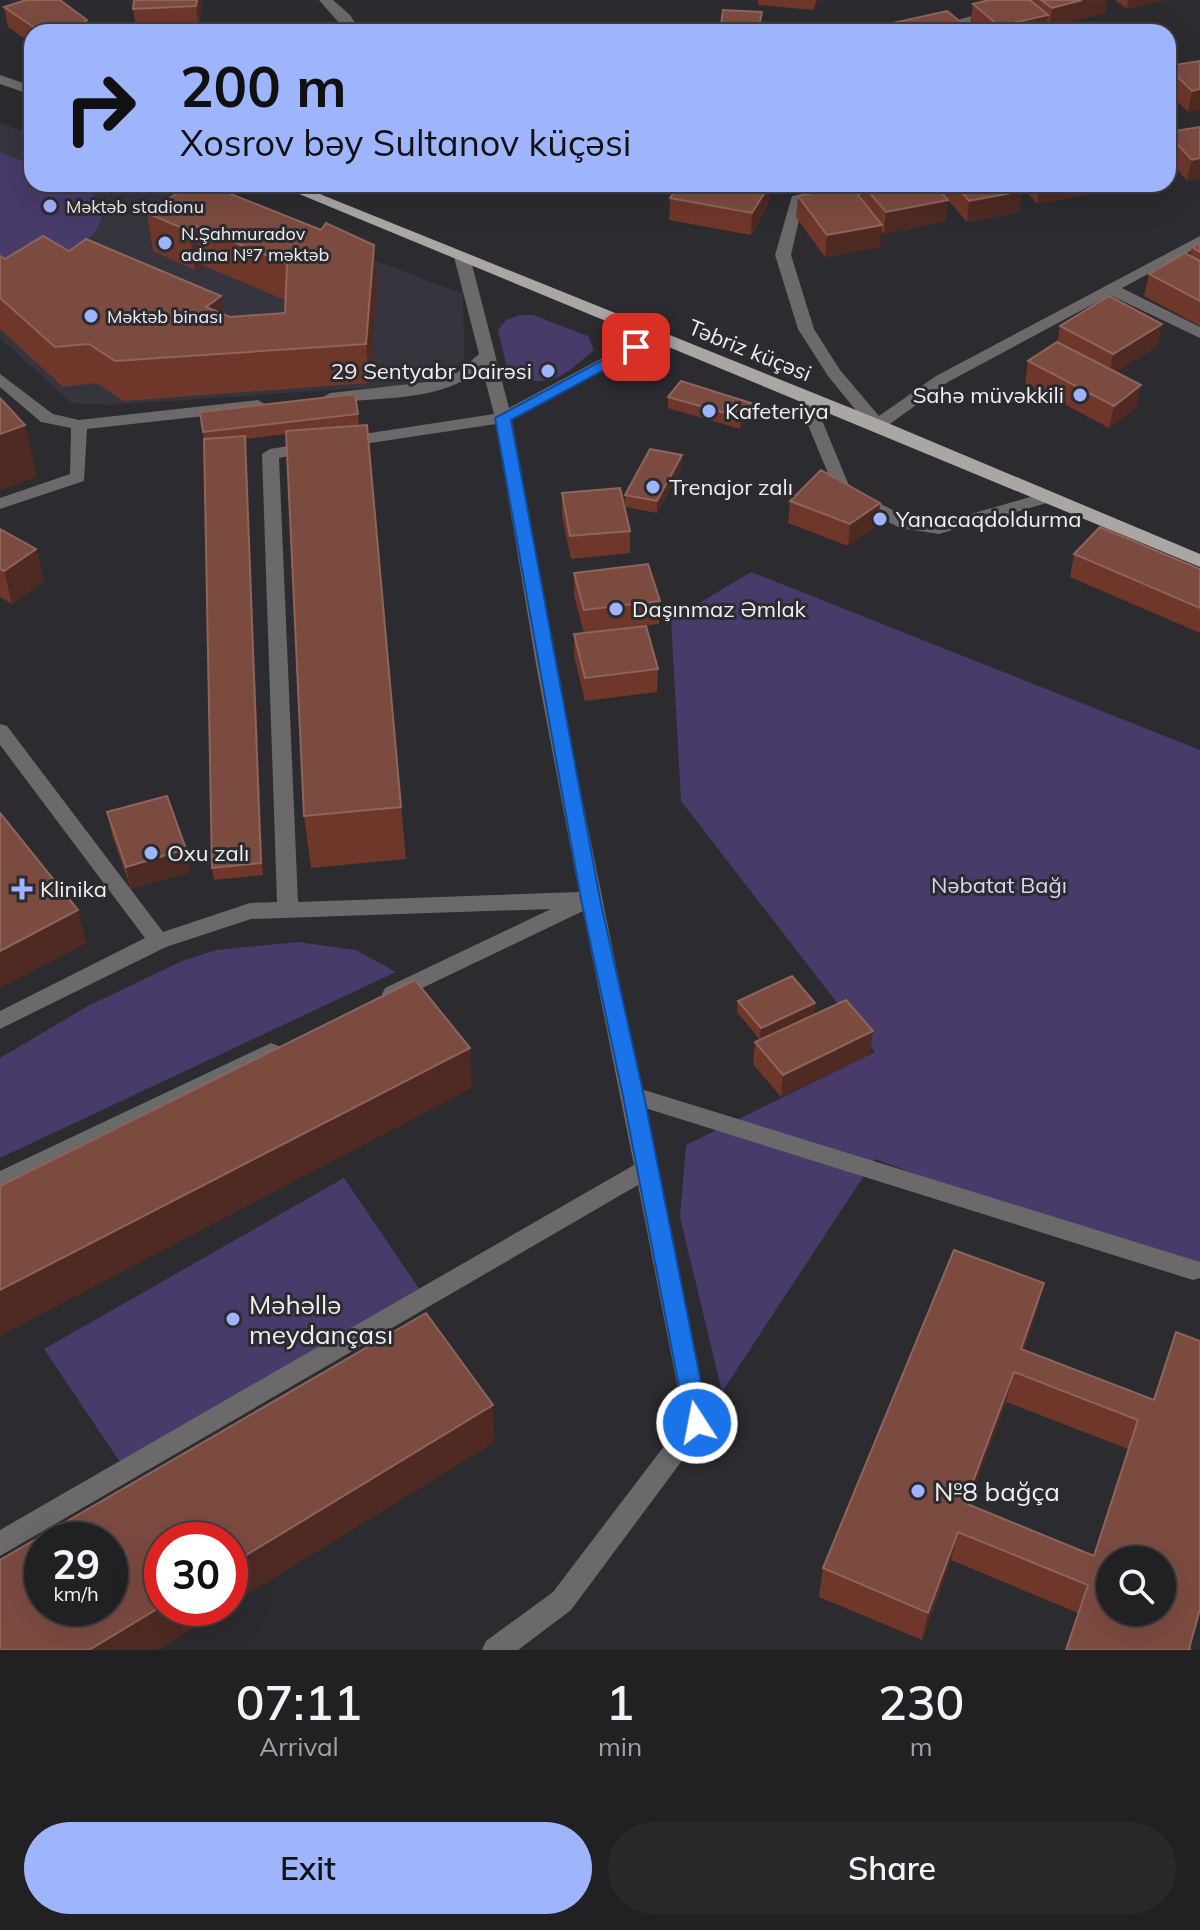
<!DOCTYPE html>
<meta charset="utf-8">
<style>
:root{--surface:#212023;--page:#29282b;--text:#f1f3f6;--muted:#a2a3a6;--line:#3e3e41;--accent:#9eb4fd}
body{margin:0;font-family:Mulish,sans-serif;background:var(--page);color:var(--text);height:100vh;display:flex;flex-direction:column;font-size:30px;white-space:nowrap}
*{box-sizing:border-box;margin:0}
p{font-size:26px;color:var(--muted)}
.icon{flex:none;width:44px;height:44px;fill:none;stroke:currentColor;stroke-width:2;stroke-linecap:round;stroke-linejoin:round}
.map{position:relative;height:1650px;overflow:hidden}
.side{display:flex;flex-direction:column;background:var(--surface);flex:1}
.side>*{flex:none}
.top-card{position:absolute;left:24px;top:24px;width:1152px;height:168px;border-radius:24px;box-shadow:0 8px 32px #0002,0 0 0 2px var(--line);background:#9eb4fd;color:#111;overflow:hidden}
.fabs{position:absolute;left:1096px;top:1546px;display:grid;gap:16px}
.fabs a{display:grid;place-items:center;width:80px;height:80px;border-radius:50%;background:var(--surface);box-shadow:0 8px 32px #0002,0 0 0 2px var(--line);font-size:40px}
.speed{position:absolute;left:24px;top:1522px;display:flex;gap:16px;font-size:40px;font-weight:700;text-align:center}
.speed>*{display:grid;place-content:center;width:104px;height:104px;border-radius:50%;background:var(--surface);box-shadow:0 8px 32px #0002,0 0 0 2px var(--line);line-height:1}
.speed small{font-size:20px;font-weight:400}
.speed .limit{border:12px solid #d22;background:#fff;color:#111}
.pin{position:absolute;display:grid;place-items:center;width:68px;height:68px;color:#fff;margin:-34px;border-radius:16px;box-shadow:0 4px 12px #0006}
.me{position:absolute;width:88px;margin:-44px;rotate:349deg;stroke-linejoin:round;filter:drop-shadow(0 0 6px #0008)}
.turn{display:flex;align-items:center;gap:28px;height:168px;padding:0 24px;font-size:36px}
.turn .icon{width:104px;height:104px;stroke-width:2.5}
.turn b{display:block;font-size:56px;line-height:68px}
.eta{display:flex;justify-content:space-evenly;align-items:center;height:136px;text-align:center}
.eta b{font-size:48px;font-weight:600;line-height:56px}
.cta{display:flex;gap:16px;margin-top:auto;padding:16px 24px}
.cta a{flex:1;height:92px;border-radius:48px;background:var(--accent);color:#111;font-size:32px;font-weight:600;line-height:92px;text-align:center}
.cta a+a{background:var(--page);color:var(--text)}
.map>svg:first-child{display:block}
.built{fill:#36343d}
.green{fill:#483a69}
.lines{fill:none;stroke-linecap:round;stroke-linejoin:round}
.minor{fill:#6b6969;fill-rule:evenodd}
.major{fill:#aaa6a4;fill-rule:evenodd}
.wall{fill:#6e372a;fill-rule:evenodd}
.shaded-wall{fill:#4e2a23}
.building{fill:#7c4b40;stroke:#8e645c;stroke-width:2;fill-rule:evenodd}
.route{fill:#1a73e8;stroke:#114b97;stroke-width:2}
.poi-dot{fill:#9eb4fd;stroke:#2c2b2f;stroke-width:3}
.labels{text-anchor:middle;dominant-baseline:central;stroke-width:6;stroke-linejoin:round;paint-order:stroke}
.far-poi-label{font-size:18px;fill:#f0eff2;stroke:#2c2b2f;text-anchor:start}
.street-label{font-size:22px;fill:#f0eff2;stroke:#2c2b2f}
.poi-label{font-size:22px;fill:#f0eff2;stroke:#2c2b2f;text-anchor:start}
.park-label{font-size:22px;fill:#ddd5f7;stroke:#2c2b2f}
.near-poi-label{font-size:26px;fill:#f0eff2;stroke:#2c2b2f;text-anchor:start}
</style>
<div class="map">
<svg width="1200" height="1650" viewBox="0 0 1200 1650">
<rect width="100%" height="100%" fill="#2c2b2f"/>
<path class="built" d="M0,123L32,134V184H174L463,294L464,358L453,373L439,383L110,405L71,403L0,338Z"/>
<g class="green">
<path d="M0,152L32,165V184C61,184 92,177 103,211C96,257 37,260 0,268Z"/>
<path d="M520,315H533L588,336L594,350C565,375 551,390 512,375L507,367L498,330L506,320Z"/>
<path d="M751,572L1200,750V1279L875,1159L722,1392L680,1217L686,1145L875,1052L681,801L671,620Z"/>
<path d="M298,942L356,950L396,972L0,1158V1058L86,1007L182,961L216,950Z"/>
<path d="M344,1178L420,1290L122,1465L44,1349Z"/>
</g>
<g class="lines">
<g class="minor">
<path d="M319,0H333L350,15L361,32H347Z"/>
<path d="M1029,0H1050L937,32H915Z"/>
<path d="M0,75L32,86V95L0,84Z"/>
<path d="M877,184H917L910,188L803,203L791,255L814,329L840,370L879,416L936,376L1200,236V246L1122,288L1200,327V338L1110,295L948,382L883,429H871L828,376L798,329L775,255L792,196Z"/>
<path d="M462,252L470,257L509,408L649,333H661L663,336L512,420L556,670L641,1089L1200,1262V1278L1193,1280L645,1108L710,1423L571,1610L518,1650H482L486,1641L553,1592L684,1420L638,1185L0,1556V1530L634,1165L583,911L393,1002L385,1000L382,994L385,988L551,909L251,919L166,947L0,1029V1011L145,938L0,745V724L7,726L163,932L250,903L277,902L262,454L270,449L312,442L320,447L318,451L279,458L298,902L579,892L537,670L496,424L344,447L336,442L344,437L494,414L482,368C443,402 380,397 330,403L322,398L330,393L436,381L458,372L479,354L454,257Z"/>
<path d="M0,374L53,414L79,420L258,400L266,405L258,410L87,429L84,481L0,509V498L70,474L71,428L41,422L0,387Z"/>
<path d="M804,391L812,396L850,488L910,519L939,523L1048,492L1057,497L1054,501L939,534L900,528L837,495L796,396Z"/>
<path d="M271,1043L279,1046L282,1052L279,1058L0,1192V1171Z"/>
</g>
<path class="major" d="M275,184H295L883,421L1200,554V567Z"/>
</g>
<g class="wall">
<path d="M134,0H202L199,27L136,29L133,9Z"/>
<path d="M758,0H817L813,10L758,5Z"/>
<path d="M989,0H1107L1105,13L1049,28L1046,26L1045,32H979L970,24L973,4Z"/>
<path d="M1115,0H1165L1127,9Z"/>
<path d="M4,7L89,32H32V44L8,27Z"/>
<path d="M1200,61V110L1188,112L1168,92V66Z"/>
<path d="M1200,127L1187,181L1176,168L1173,183H1168V132Z"/>
<path d="M862,184L943,195L945,184H1016L1022,191L1019,212L967,222L948,200L945,221L884,234L881,230L880,247L825,257L796,217L798,196L861,199Z"/>
<path d="M1020,184H1098L1097,193L1037,204Z"/>
<path d="M1111,184H1164L1116,191Z"/>
<path d="M670,198L769,203L751,235L669,220Z"/>
<path d="M147,213L321,230L374,245L377,284L369,383L123,401L97,383L63,387L0,329V256L5,259L69,251L230,317L285,313V300L202,265L195,270L153,251Z"/>
<path d="M1200,243V326L1144,296L1149,274L1190,256L1192,247Z"/>
<path d="M1060,326L1158,346L1115,372L1136,408L1109,428L1025,383L1028,361L1057,342Z"/>
<path d="M668,397L751,403V414L740,429L668,408Z"/>
<path d="M200,412L358,414L359,425H367L406,859L311,868L304,816L286,434L245,439L263,875L214,880L212,868L204,439Z"/>
<path d="M682,467L657,513L625,507V495Z"/>
<path d="M562,493L630,531V553L571,559L562,516Z"/>
<path d="M790,501L880,503L878,525L848,546L788,523Z"/>
<path d="M0,529L36,549L44,581L12,604L0,597Z"/>
<path d="M1074,554L1200,569V633L1070,577Z"/>
<path d="M574,573L660,601L659,624L627,628L658,669L657,692L585,701L574,656V634L584,633L574,595Z"/>
<path d="M107,812L190,872L131,889L112,835Z"/>
<path d="M738,1001L815,1003L814,1014L870,1054L781,1097L753,1064L755,1042L760,1040L737,1012Z"/>
<path d="M1036,1314L1024,1350L1153,1399L1176,1332L1200,1341L1078,1613L951,1560L922,1640L819,1597L823,1568ZM1006,1402L1128,1449L1094,1555L968,1504Z"/>
</g>
<g class="shaded-wall">
<path d="M197,0H202L199,27L196,6Z"/>
<path d="M1082,0H1107L1105,13L1049,28L1052,8Z"/>
<path d="M1128,0H1165L1127,9Z"/>
<path d="M1048,15L1045,32H998L999,26Z"/>
<path d="M87,20L89,32H74Z"/>
<path d="M1200,89V110L1188,112L1192,91Z"/>
<path d="M1200,158V179L1187,181L1192,160Z"/>
<path d="M1177,161L1173,183H1168V163Z"/>
<path d="M770,184H771L769,203L751,235L752,213Z"/>
<path d="M1040,184H1098L1097,193L1037,204Z"/>
<path d="M1118,184H1164L1116,191Z"/>
<path d="M1022,191L1019,212L967,222L969,201Z"/>
<path d="M948,200L945,221L884,234L886,212Z"/>
<path d="M882,225L880,247L825,257L827,235Z"/>
<path d="M196,226L202,265L195,270L189,231Z"/>
<path d="M374,245L377,284L369,383L366,344Z"/>
<path d="M221,296L227,335L206,307Z"/>
<path d="M1162,324L1158,346L1109,376L1113,354Z"/>
<path d="M1141,385L1136,408L1109,428L1114,406Z"/>
<path d="M751,403V414L740,429V417Z"/>
<path d="M25,425L37,476L0,491V434Z"/>
<path d="M245,436L246,447L263,875L261,863Z"/>
<path d="M682,455V467L657,513V501Z"/>
<path d="M880,503L878,525L848,546L850,524Z"/>
<path d="M36,549L44,581L12,604L4,571Z"/>
<path d="M186,849L190,872L131,889L126,867Z"/>
<path d="M78,910L87,943L0,988V951Z"/>
<path d="M815,1003L814,1014L760,1040L761,1028Z"/>
<path d="M873,1031L870,1054L781,1097L783,1075Z"/>
<path d="M470,1048L472,1088L0,1336V1290Z"/>
<path d="M1044,1283L1036,1314L1016,1373L1021,1349Z"/>
<path d="M1014,1372L1006,1402L958,1532L965,1503Z"/>
<path d="M493,1405L495,1442L230,1605V1565Z"/>
<path d="M958,1532L951,1560L922,1640L928,1613Z"/>
<path d="M162,1606V1608H226L157,1650H89Z"/>
</g>
<g class="building">
<path d="M26,0H60L87,20L74,32H41L4,7Z"/>
<path d="M134,0H197L196,6L133,9Z"/>
<path d="M989,0H1030L1048,15L999,26L973,4Z"/>
<path d="M1041,0H1082L1052,8Z"/>
<path d="M723,10L762,12L758,32H720Z"/>
<path d="M947,11L973,32H874L870,28Z"/>
<path d="M1200,61V89L1192,91L1168,67V66Z"/>
<path d="M1200,127V158L1192,160L1168,134V132Z"/>
<path d="M1168,151L1177,161L1168,163Z"/>
<path d="M191,184H206L321,230L326,223L374,245L366,344L115,361L89,344L55,347L0,298V256L5,259L43,236L69,251L86,239L221,296L206,307L230,317L285,313L287,264L196,226L189,231L147,213Z"/>
<path d="M680,184H770L752,213L670,198Z"/>
<path d="M862,184H934L948,200L886,212Z"/>
<path d="M955,184H1016L1022,191L969,201Z"/>
<path d="M851,186L882,225L827,235L798,196Z"/>
<path d="M1200,243V252L1192,247Z"/>
<path d="M1185,253L1200,261V301L1149,274Z"/>
<path d="M1109,296L1162,324L1113,354L1060,326Z"/>
<path d="M1057,342L1141,385L1114,406L1028,361Z"/>
<path d="M681,381L751,403L740,417L668,397Z"/>
<path d="M355,394L358,414L203,432L200,412Z"/>
<path d="M0,398L25,425L0,434Z"/>
<path d="M367,425L401,807L304,816L286,431Z"/>
<path d="M245,436L261,863L212,868L204,439Z"/>
<path d="M650,449L682,455L657,501L625,495Z"/>
<path d="M821,470L880,503L850,524L790,501Z"/>
<path d="M620,488L630,531L570,536L562,493Z"/>
<path d="M1100,527L1200,569V608L1074,554Z"/>
<path d="M0,529L36,549L4,571L0,569Z"/>
<path d="M648,564L660,601L584,610L574,573Z"/>
<path d="M646,626L658,669L585,678L574,634Z"/>
<path d="M167,796L186,849L126,867L107,812Z"/>
<path d="M0,813L78,910L0,951Z"/>
<path d="M792,976L815,1003L761,1028L738,1001Z"/>
<path d="M415,980L470,1048L0,1290V1186Z"/>
<path d="M846,1000L873,1031L783,1075L755,1042Z"/>
<path d="M954,1250L1044,1283L1021,1349L1154,1400L1176,1332L1200,1341V1609L1189,1649L1191,1650H1066L1088,1585L958,1532L928,1613L823,1568ZM1014,1372L1138,1420L1094,1556L965,1503ZM1110,1560H1162V1612H1110Z"/>
<path d="M426,1313L493,1405L230,1565V1540H162V1606L89,1650H0V1560ZM42,1540H110V1608H42Z"/>
</g>
<path class="route" d="M636,342L641,344V350L511,420L600,899L644,1096L709,1423L705,1431L697,1434L689,1431L686,1423L623,1096L581,899L495,418Z"/>
<g class="poi-dot">
<circle cx="50" cy="206" r="8"/>
<circle cx="165" cy="243" r="8"/>
<circle cx="91" cy="316" r="8"/>
<circle cx="548" cy="371" r="8"/>
<circle cx="1080" cy="395" r="8"/>
<circle cx="709" cy="411" r="8"/>
<circle cx="653" cy="487" r="8"/>
<circle cx="880" cy="519" r="8"/>
<circle cx="616" cy="609" r="8"/>
<circle cx="151" cy="853" r="8"/>
<path d="M18 877h8v8h8v8h-8v8h-8v-8h-8v-8h8z"/>
<circle cx="233" cy="1319" r="8"/>
<circle cx="918" cy="1491" r="8"/>
</g>
<g class="labels">
<g class="far-poi-label">
<text x="66" y="206">Məktəb stadionu</text>
<text x="181" y="233">N.Şahmuradov<tspan x="181" dy="21">adına №7 məktəb</tspan></text>
<text x="107" y="316">Məktəb binası</text>
</g>
<g class="street-label">
<text transform="translate(750 350) rotate(22)">Təbriz küçəsi</text>
</g>
<g class="poi-label">
<text x="532" y="371" text-anchor="end">29 Sentyabr Dairəsi</text>
<text x="1064" y="395" text-anchor="end">Sahə müvəkkili</text>
<text x="725" y="411">Kafeteriya</text>
<text x="669" y="487">Trenajor zalı</text>
<text x="896" y="519">Yanacaqdoldurma</text>
<text x="632" y="609">Daşınmaz Əmlak</text>
<text x="167" y="853">Oxu zalı</text>
<text x="40" y="889">Klinika</text>
</g>
<g class="park-label">
<text x="999" y="885">Nəbatat Bağı</text>
</g>
<g class="near-poi-label">
<text x="249" y="1304">Məhəllə<tspan x="249" dy="30">meydançası</tspan></text>
<text x="934" y="1491">№8 bağça</text>
</g>
</g>
</svg>
<div class="fabs">
<a><svg class="icon" aria-label="search" viewBox="0 0 24 24"><circle cx="10" cy="10" r="6"/><path d="M15 15l6 6"/></svg></a>
</div>
<div class="speed"><div>29<small>km/h</small></div><div class="limit">30</div></div>
<div class="pin" style="left:636px;top:347px;background:#d93025"><svg class="icon" aria-label="arrive" viewBox="0 0 24 24"><path d="M6 21V4h12l-3 4 3 4H6"/></svg></div>
<svg class="me" style="left:697px;top:1423px" viewBox="-20 -20 40 40"><circle r="17" fill="#1a73e8" stroke="#fff" stroke-width="3"/><path d="M0-11L8 9 0 5-8 9z" fill="#fff"/></svg>
<div class="top-card">
<div class="turn"><svg class="icon" aria-label="right" viewBox="0 0 24 24"><path d="M7 20v-9h11M14 6l5 5-5 5"/></svg><div><b>200 m</b>Xosrov bəy Sultanov küçəsi</div></div>
</div>
</div>
<section class="side">
<div class="eta">
<div><b>07:11</b><p>Arrival</p></div>
<div><b>1</b><p>min</p></div>
<div><b>230</b><p>m</p></div>
</div>
<div class="cta"><a>Exit</a><a>Share</a></div>
</section>
